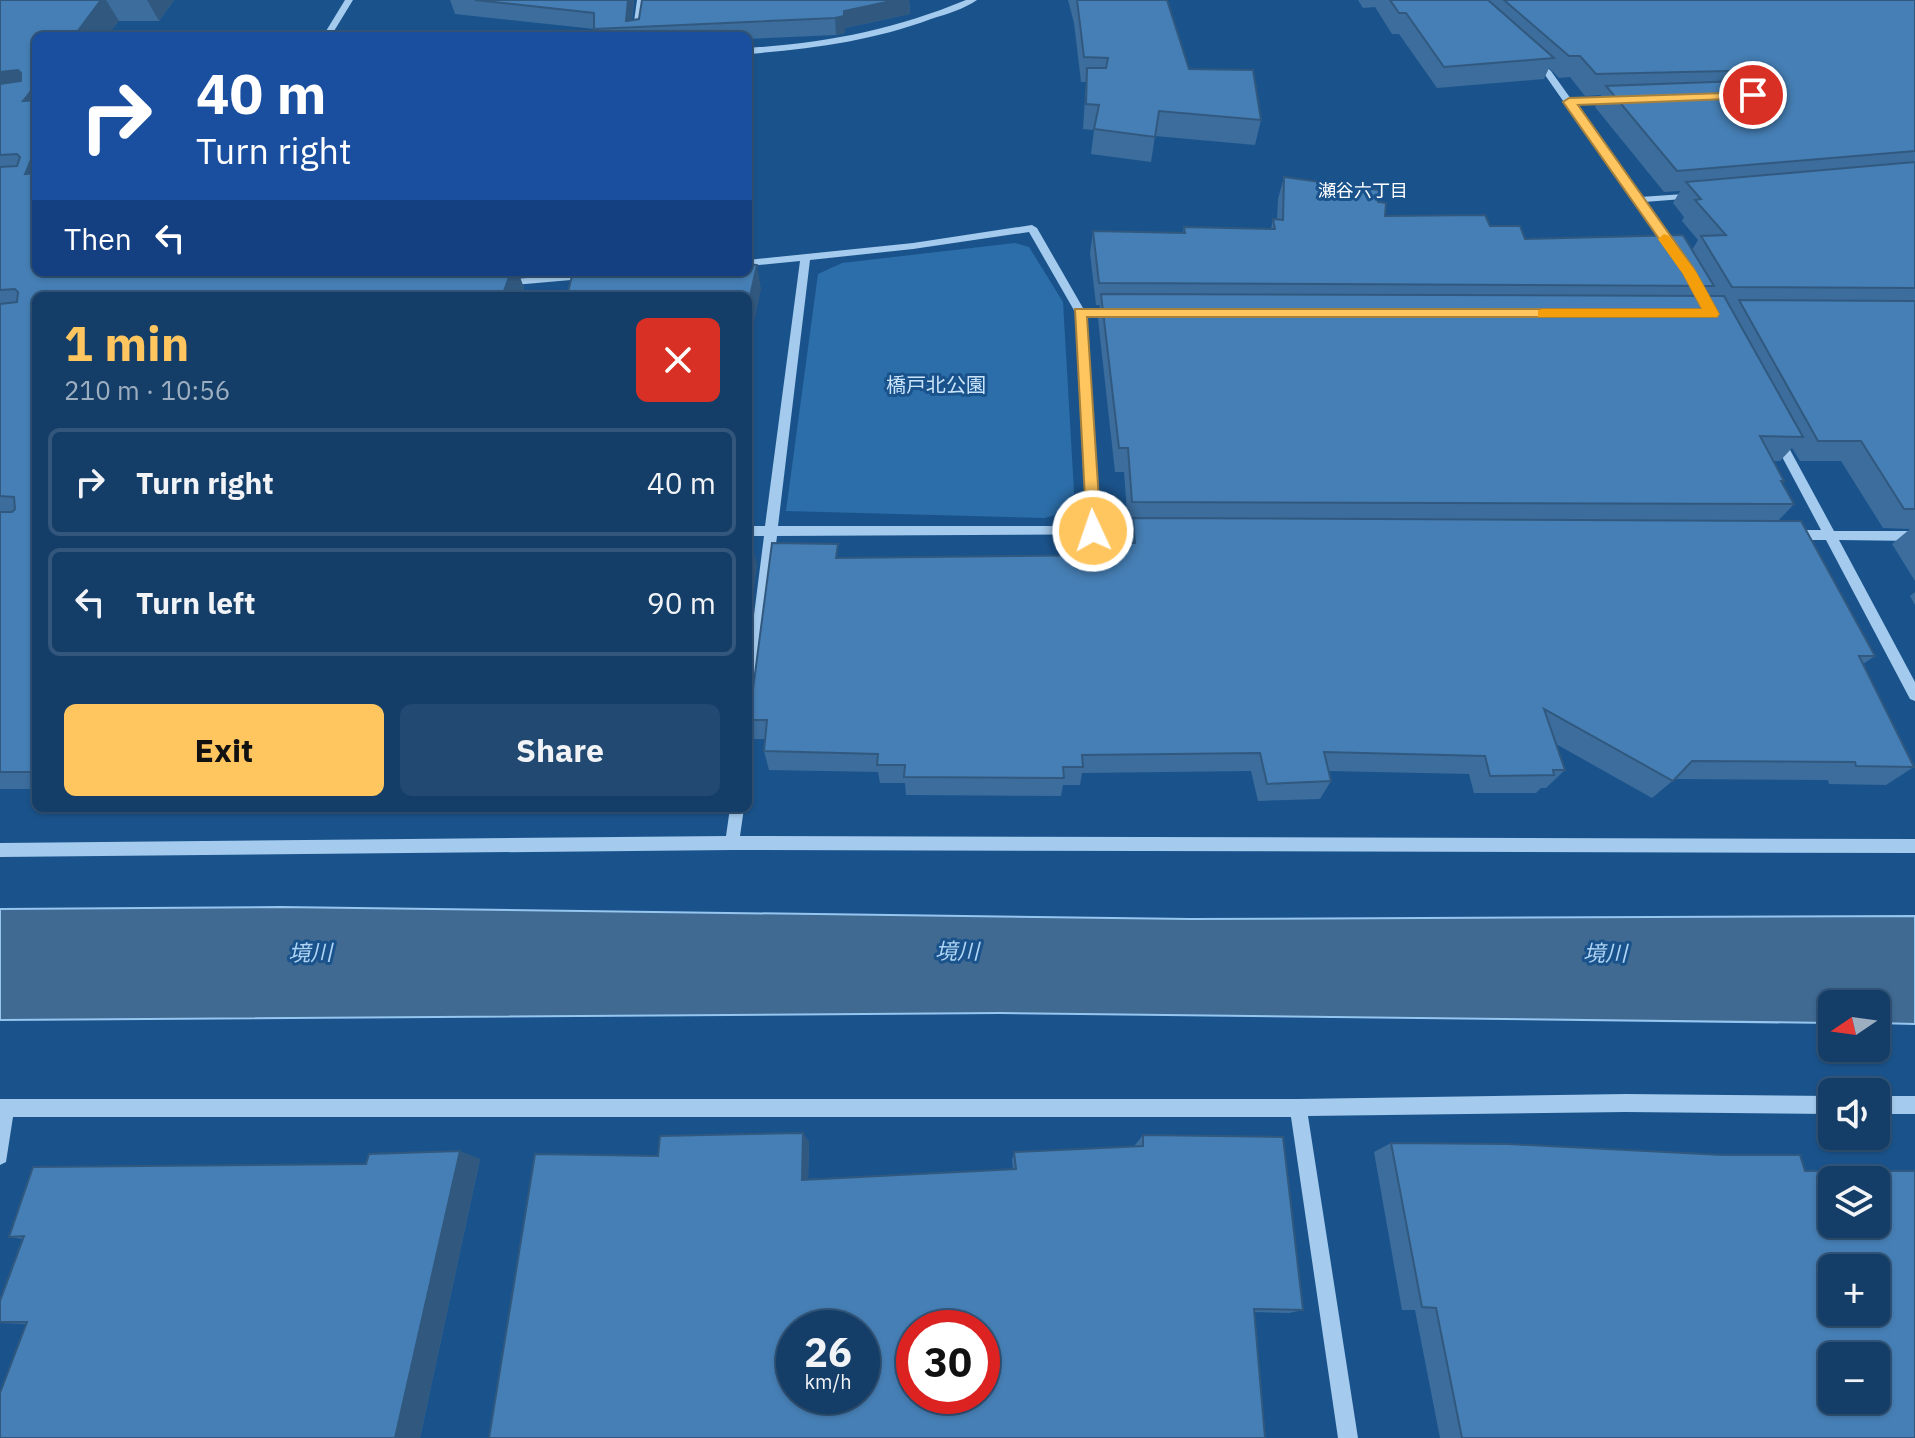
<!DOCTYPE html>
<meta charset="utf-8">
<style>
:root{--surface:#143e68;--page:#214971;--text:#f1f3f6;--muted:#9daec0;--line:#33577c;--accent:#ffc660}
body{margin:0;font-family:"IBM Plex Sans","Noto Sans JP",sans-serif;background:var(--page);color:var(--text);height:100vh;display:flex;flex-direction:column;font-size:30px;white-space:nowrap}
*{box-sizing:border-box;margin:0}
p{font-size:26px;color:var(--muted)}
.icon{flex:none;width:44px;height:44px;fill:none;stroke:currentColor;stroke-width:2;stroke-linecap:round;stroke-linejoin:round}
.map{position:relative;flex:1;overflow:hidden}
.drawer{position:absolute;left:32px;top:292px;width:720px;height:520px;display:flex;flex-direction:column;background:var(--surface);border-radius:12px;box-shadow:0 2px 6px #0004,0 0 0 2px var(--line)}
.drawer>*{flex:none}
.top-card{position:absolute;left:32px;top:32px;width:720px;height:244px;border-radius:12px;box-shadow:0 2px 6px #0004,0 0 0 2px var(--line);background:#1a4fa0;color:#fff;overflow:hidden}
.needle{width:52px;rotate:257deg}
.fabs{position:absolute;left:1818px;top:990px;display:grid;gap:16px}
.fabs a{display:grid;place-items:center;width:72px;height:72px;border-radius:12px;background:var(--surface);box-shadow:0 2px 6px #0004,0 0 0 2px var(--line);font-size:40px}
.speed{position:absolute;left:776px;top:1310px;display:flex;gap:16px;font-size:40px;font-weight:700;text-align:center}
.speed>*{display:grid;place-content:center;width:104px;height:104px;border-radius:50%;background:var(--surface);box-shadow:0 2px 6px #0004,0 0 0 2px var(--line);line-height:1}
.speed small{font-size:20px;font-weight:400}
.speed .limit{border:12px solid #d22;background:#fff;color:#111}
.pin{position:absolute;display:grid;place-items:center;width:68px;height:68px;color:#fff;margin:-34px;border:4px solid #fff;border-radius:50%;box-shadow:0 2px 8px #0007}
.me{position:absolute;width:88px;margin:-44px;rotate:357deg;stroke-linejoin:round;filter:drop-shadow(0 0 6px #0008)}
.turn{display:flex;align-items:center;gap:28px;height:168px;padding:0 32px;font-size:36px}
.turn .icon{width:104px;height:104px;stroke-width:2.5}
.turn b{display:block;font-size:56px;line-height:68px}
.then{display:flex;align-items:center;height:76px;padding:0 32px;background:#0003;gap:16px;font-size:30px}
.round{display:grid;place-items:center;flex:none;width:84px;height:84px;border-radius:12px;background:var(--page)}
.head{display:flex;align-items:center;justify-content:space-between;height:136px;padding:0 32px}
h1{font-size:48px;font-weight:800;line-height:60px;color:var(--accent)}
.button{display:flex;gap:16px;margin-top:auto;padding:16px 32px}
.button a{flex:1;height:92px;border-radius:12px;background:var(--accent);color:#111;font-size:32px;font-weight:800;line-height:92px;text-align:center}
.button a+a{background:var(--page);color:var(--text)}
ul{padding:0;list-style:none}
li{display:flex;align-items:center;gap:24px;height:108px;margin:0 16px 12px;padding:0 16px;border:4px solid var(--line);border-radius:12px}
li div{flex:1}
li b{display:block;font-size:30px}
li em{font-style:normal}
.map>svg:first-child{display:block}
.green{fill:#2c6ea9}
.water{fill:#406a92;stroke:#96c6f0;stroke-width:2}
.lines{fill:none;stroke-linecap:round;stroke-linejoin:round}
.minor{fill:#a4caed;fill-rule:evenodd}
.wall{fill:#3c6d9c}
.shaded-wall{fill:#31597f}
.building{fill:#467fb5;stroke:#31597f;stroke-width:2;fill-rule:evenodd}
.route{fill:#ffc660;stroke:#a6813e;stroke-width:2}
.slow{fill:#f59e0b}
.labels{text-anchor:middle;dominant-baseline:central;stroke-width:6;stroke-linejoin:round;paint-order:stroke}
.far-neighbourhood-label{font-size:18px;fill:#fff;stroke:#1a538b}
.park-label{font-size:20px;fill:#c9e3fa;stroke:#1a538b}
.water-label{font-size:22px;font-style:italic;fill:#afd4f5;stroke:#1a538b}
</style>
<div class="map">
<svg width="1915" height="1438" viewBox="0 0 1915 1438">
<rect width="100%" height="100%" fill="#1a538b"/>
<path class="green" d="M1015,243L1029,247L1063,302L1075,509L1045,518L786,511L818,274L842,263Z"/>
<path class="water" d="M281,907L1190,919L1915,916V1024L1876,1023V1004H1832V1023L1000,1013L0,1020V909Z"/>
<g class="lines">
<g class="minor">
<path d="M345,0H353L331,36H323Z"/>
<path d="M637,0H645L640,36H632Z"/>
<path d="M966,0H977C964,9 947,14 931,19C872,41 811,49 748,54V48C826,43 893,30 966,0Z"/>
<path d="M1530,58H1536L1551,71L1571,99L1620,98L1622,100L1617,103L1575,105L1640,197L1699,193L1701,195L1696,198L1644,202L1677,249L1676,251H1668L1545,75L1530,62Z"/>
<path d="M1032,225L1037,228L1083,308H1117L1122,312L1117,316H1086L1099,526H1147L1151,528L1153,531L1151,534L777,536L755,716L753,720L748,722V662L764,536H748V526H765L800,261L748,266V260L913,243ZM1029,232L1075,312L1086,526H778L810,260L913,249Z"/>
<path d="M590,273L595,276L594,278L503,286L498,283L503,280Z"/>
<path d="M1778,434L1782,435L1834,531H1915V541L1839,540L1915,682V701L1910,699L1826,540H1791L1785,535L1791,530H1821L1772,438Z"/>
<path d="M730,808H744L740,836L1915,839V853L732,850L0,857V843L726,836Z"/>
<path d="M1626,1094L1832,1096V1114L1626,1112L1308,1116L1358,1438H1338L1291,1117H13L6,1162L0,1165V1099H1298Z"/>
<rect x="1876" y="1096" width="39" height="18"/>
</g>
</g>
<g class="wall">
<path d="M0,0H174L159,21H119L36,36V272H530L529,275H519L524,288L521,296H36V789H0Z"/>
<path d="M450,0H634L632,20L639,19L642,0H909L910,14L845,28V33L836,35L748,39V36H596L594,29L455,14Z"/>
<path d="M1068,0H1167L1189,69L1261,120L1255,145L1155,136L1151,162L1091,154L1094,130L1083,129L1086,82H1081L1074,23Z"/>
<path d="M1358,0H1915V581L1892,544L1910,529L1883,528L1841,461H1800L1792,448L1780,461H1773L1784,481L1782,483L1794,504L1778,521L1875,656L1863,664L1914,767L1886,785L1829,784L1828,780L1675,779L1652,798L1556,744L1565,770L1546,788H1541L1536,793H1474L1469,774L1328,771L1331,781L1320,799L1258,801L1251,771L1082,773L1080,785H1063L1061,796L906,795L905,783H880L878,772L769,770L764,751L765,739H748V704L840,558L1111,555L1113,543H1129L1132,525H1128L1124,472H1115L1098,319L1100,305H1096L1090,253L1093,231L1183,233L1184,227L1271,229L1273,219H1277L1278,199L1284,177L1378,202L1385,216L1490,226L1525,239L1692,250L1698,240L1682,221L1684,217L1673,203L1680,191L1664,192L1595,107L1601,95L1585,96L1570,77L1559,78L1549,68L1544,79L1437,88L1399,34H1392L1375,7L1363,8Z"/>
<path d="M1915,592V605L1910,596Z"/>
<path d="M1143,1135L1303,1310L1289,1313L1254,1312L658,1156L809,1142L808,1179L1013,1169L1012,1160L1014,1152L1135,1147V1145Z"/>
<path d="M1391,1143L1805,1171L1915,1438H1440L1415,1310H1402L1374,1152Z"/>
<path d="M480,1159L420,1438H0L26,1324L0,1323L23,1239L9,1237L366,1164Z"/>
</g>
<g class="shaded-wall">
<path d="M101,0H106L119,21L107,36H74Z"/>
<path d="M147,0H174L159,21Z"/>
<path d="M628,0H634L631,27L626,21Z"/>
<path d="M896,0H909L910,14L845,28V33L836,35L835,18L844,11Z"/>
<path d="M18,70L32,90L36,85V118L0,99V72Z"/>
<path d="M36,148V188L25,174Z"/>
<path d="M757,265L761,289L748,351V305Z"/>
<path d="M511,272H518L524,288L521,296H502Z"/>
<path d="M752,543L757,565L748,638V573Z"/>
<path d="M803,1133L809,1142L808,1187L802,1180Z"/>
<path d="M460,1151L480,1159L420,1438H395Z"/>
</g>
<g class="building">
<path d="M0,0H101L74,36H36V85L23,101L36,100V148L25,174L36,173V272H319L318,274L370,275L409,272H511L502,296H36V765L33,772H0V512H12L15,509L14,497L0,496V304L17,302L18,292L15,289L0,290V167L17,166L20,157L17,154L0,155V84L21,81V73L18,70L0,72Z"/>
<path d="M475,0H628L626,21L639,19L642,0H896L844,11V16L835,18L594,29V13Z"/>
<path d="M1077,0H1167L1189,69L1253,70L1261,120L1159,111L1155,137L1094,129L1099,105L1086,104L1087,68H1106L1108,58L1084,57Z"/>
<path d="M1390,0H1488L1554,58L1444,67L1406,13H1399Z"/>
<path d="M1504,0H1915V151L1677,171L1606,86L1766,80L1772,78L1771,70L1596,74L1580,56H1569Z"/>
<path d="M581,32L580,36H540Z"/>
<path d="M1915,162V288L1732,287L1701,236L1726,235L1695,200L1701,199L1686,182Z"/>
<path d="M1284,177L1379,190L1378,202L1386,203L1385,216L1485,215L1490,226H1520L1525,239L1683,235L1714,286L1099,283L1093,231L1185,233L1184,227L1275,229L1273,219L1283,220Z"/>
<path d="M748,264L757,265L748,305V296H567L573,272H748Z"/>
<path d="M1101,294L1724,296L1803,437L1760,436L1784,481H1781L1794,504L1132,502L1128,448H1119Z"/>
<path d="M1739,300L1915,301V509H1904L1861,441H1818Z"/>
<path d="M1133,518L1801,521L1875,656H1859L1914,767L1856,766L1855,762L1692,761L1673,781L1544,709L1565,770H1553L1554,775L1490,776L1485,756L1324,752L1331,781L1267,784L1260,753L1082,755L1083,767H1063L1064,778L904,777L905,765H877L878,754L764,751L767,720H748V704L752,697L772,543L838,544L836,558L1115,555L1113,543H1135Z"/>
<path d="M748,543H752L748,573Z"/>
<path d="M803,1133L802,1180L1016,1169L1014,1152L1143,1146V1135L1283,1137L1303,1310L1254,1309L1265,1438H489L535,1154L658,1156L660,1136ZM794,1328H862V1396H794ZM914,1328H982V1396H914Z"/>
<path d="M1391,1143L1508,1144L1723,1155H1800L1805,1171H1915V1438H1462L1436,1308L1422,1307ZM1832,1180H1876V1224H1832ZM1832,1268H1876V1312H1832ZM1832,1356H1876V1400H1832Z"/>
<path d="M460,1151L395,1438H0V1393L27,1322H0V1301L24,1236L9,1237L33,1167L366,1164L369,1154Z"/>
</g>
<path class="route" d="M1757,92V97L1753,98L1578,105L1694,269L1719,314L1717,317H1087L1101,531L1099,536H1087L1075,309H1702L1683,273L1563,102L1569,98Z"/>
<path class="slow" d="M1664,234L1669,236L1696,272L1719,314L1717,317H1538V310L1543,309H1702L1683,274L1658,239Z"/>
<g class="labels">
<g class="far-neighbourhood-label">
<text x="1363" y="190">瀬谷六丁目</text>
</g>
<g class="park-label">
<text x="936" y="384">橋戸北公園</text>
</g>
<g class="water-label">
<text x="957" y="950">境川</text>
<text transform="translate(310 952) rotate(-1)">境川</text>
<text x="1605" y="952">境川</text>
</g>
</g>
</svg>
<div class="fabs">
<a><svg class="needle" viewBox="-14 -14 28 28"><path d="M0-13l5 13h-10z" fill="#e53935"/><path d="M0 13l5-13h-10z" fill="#9daec0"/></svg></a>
<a><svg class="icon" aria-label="sound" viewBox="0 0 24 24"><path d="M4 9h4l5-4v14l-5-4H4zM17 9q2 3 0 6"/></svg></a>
<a><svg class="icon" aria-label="layers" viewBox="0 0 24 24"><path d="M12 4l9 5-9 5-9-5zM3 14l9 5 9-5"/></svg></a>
<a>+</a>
<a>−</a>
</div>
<div class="speed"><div>26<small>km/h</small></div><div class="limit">30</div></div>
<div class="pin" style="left:1753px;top:95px;background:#d93025"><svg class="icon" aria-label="arrive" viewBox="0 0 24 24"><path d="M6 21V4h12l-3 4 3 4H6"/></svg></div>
<svg class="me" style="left:1093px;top:531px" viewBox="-20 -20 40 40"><circle r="17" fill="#ffc660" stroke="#fff" stroke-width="3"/><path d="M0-11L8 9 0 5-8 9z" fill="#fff"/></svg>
<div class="top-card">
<div class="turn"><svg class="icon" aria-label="right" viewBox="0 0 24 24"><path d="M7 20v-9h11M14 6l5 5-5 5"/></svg><div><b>40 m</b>Turn right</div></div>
<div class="then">Then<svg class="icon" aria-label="left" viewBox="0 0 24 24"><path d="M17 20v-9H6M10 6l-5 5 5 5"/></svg></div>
</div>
<section class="drawer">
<div class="head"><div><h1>1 min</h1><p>210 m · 10:56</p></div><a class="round" style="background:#d93025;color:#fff"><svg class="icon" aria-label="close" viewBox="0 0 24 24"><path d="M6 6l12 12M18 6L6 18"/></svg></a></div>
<ul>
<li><svg class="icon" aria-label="right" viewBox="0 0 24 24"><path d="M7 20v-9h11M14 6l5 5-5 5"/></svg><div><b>Turn right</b></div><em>40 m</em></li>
<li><svg class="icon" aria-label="left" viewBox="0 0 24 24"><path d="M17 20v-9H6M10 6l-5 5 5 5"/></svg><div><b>Turn left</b></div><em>90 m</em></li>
</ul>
<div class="button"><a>Exit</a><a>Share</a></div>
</section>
</div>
